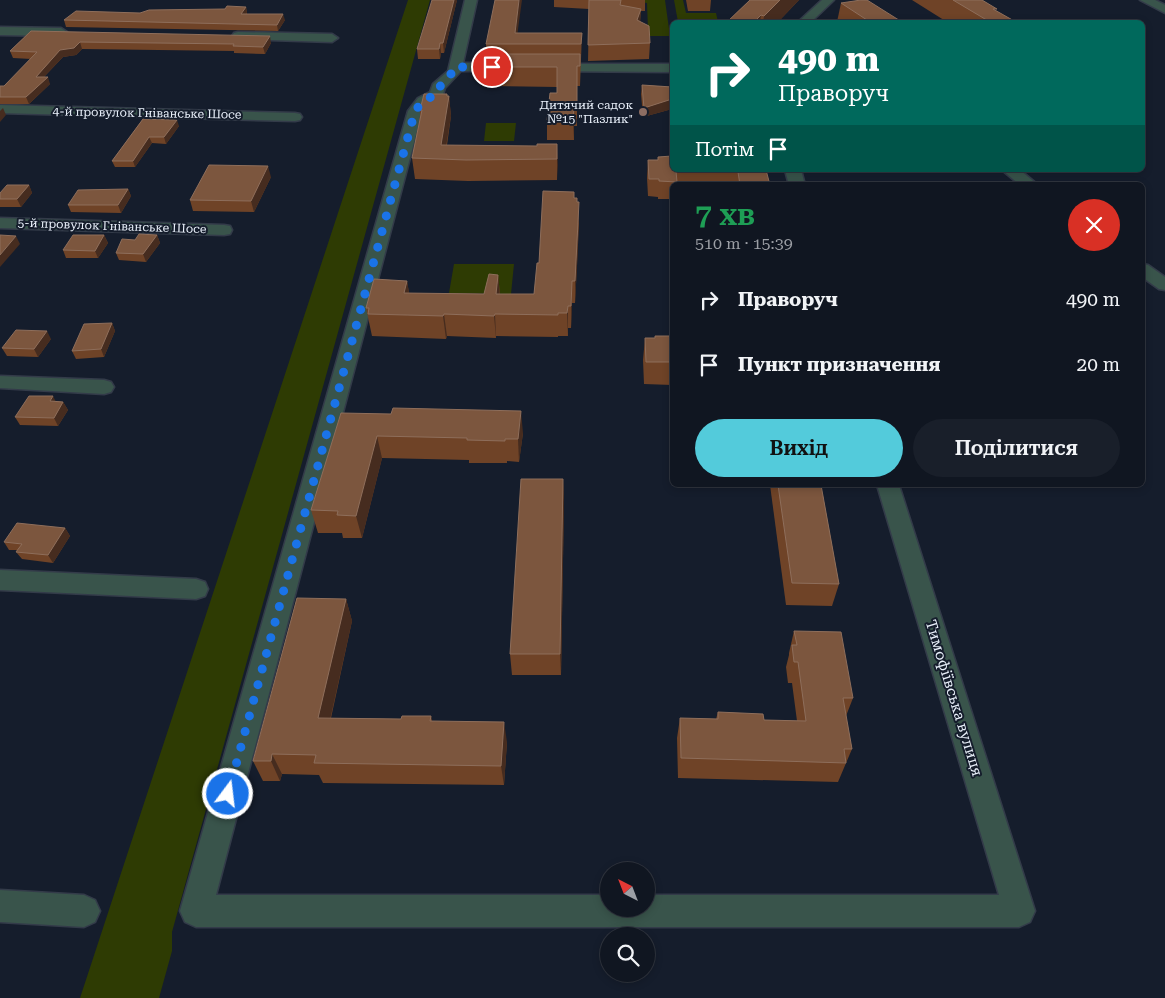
<!DOCTYPE html>
<html lang="uk">
<meta charset="utf-8">
<style>
:root{--surface:#101621;--page:#191f2a;--text:#f1f3f6;--muted:#9c9fa5;--line:#30353f;--accent:#53cbdb}
body{margin:0;font-family:"Roboto Serif",serif;background:var(--page);color:var(--text);height:100vh;display:flex;flex-direction:column;font-size:19px;white-space:nowrap}
*{box-sizing:border-box;margin:0}
p{font-size:16px;color:var(--muted)}
.icon{flex:none;width:28px;height:28px;fill:none;stroke:currentColor;stroke-width:2;stroke-linecap:round;stroke-linejoin:round}
.map{position:relative;flex:1;overflow:hidden}
.drawer{position:absolute;left:670px;top:182px;width:475px;height:305px;display:flex;flex-direction:column;background:var(--surface);border-radius:8px;box-shadow:0 2px 8px #0003,0 0 0 1px var(--line)}
.drawer>*{flex:none}
.hud{position:absolute;left:670px;top:20px;width:475px;height:152px;border-radius:8px;box-shadow:0 2px 8px #0003,0 0 0 1px var(--line);background:#00695c;color:#fff;overflow:hidden}
.needle{width:32px;rotate:318deg}
.buttons{position:absolute;left:600px;top:862px;display:grid;gap:10px}
.buttons a{display:grid;place-items:center;width:55px;height:55px;border-radius:50%;background:var(--surface);box-shadow:0 2px 8px #0003,0 0 0 1px var(--line);font-size:25px}
.pin{position:absolute;display:grid;place-items:center;width:42px;height:42px;color:#fff;margin:-21px;border:2px solid #fff;border-radius:50%;box-shadow:0 1px 5px #0007}
.me{position:absolute;width:55px;margin:-28px;rotate:15deg;stroke-linejoin:round;filter:drop-shadow(0 0 4px #0008)}
.turn{display:flex;align-items:center;gap:18px;height:105px;padding:0 25px;font-size:22px}
.turn .icon{width:65px;height:65px;stroke-width:2.5}
.turn b{display:block;font-size:35px;line-height:42px}
.then{display:flex;align-items:center;height:48px;padding:0 25px;background:#0003;gap:10px;font-size:19px}
.round{display:grid;place-items:center;flex:none;width:52px;height:52px;border-radius:26px;background:var(--page)}
.summary{display:flex;align-items:center;justify-content:space-between;height:85px;padding:0 25px}
h1{font-size:30px;font-weight:600;line-height:38px;color:#1e9e55}
.cta{display:flex;gap:10px;margin-top:auto;padding:10px 25px}
.cta a{flex:1;height:58px;border-radius:30px;background:var(--accent);color:#111;font-size:20px;font-weight:600;line-height:58px;text-align:center}
.cta a+a{background:var(--page);color:var(--text)}
ul{padding:0;list-style:none}
li{display:flex;align-items:center;gap:15px;height:65px;padding:0 25px}
li div{flex:1}
li b{display:block;font-size:19px}
li em{font-style:normal}
.map>svg:first-child{display:block}
.green{fill:#2e3b03}
.lines{fill:none;stroke-linecap:round;stroke-linejoin:round}
.minor-casing{stroke:#333b49;stroke-width:3}
.minor{fill:#39544b;fill-rule:evenodd}
.wall{fill:#6f4327}
.shaded-wall{fill:#462c1f}
.building{fill:#7c563e;stroke:#8e6e5b}
.route{stroke:#1a73e8;stroke-width:9;stroke-dasharray:0 16.2}
.education-dot{fill:#8d6e63;stroke:#151d2c;stroke-width:2}
.labels{text-anchor:middle;dominant-baseline:central;stroke-width:4;stroke-linejoin:round;paint-order:stroke}
.far-poi-label{font-size:12px;fill:#eaf1fb;stroke:#151d2c;text-anchor:end}
.far-street-label{font-size:12px;fill:#eaf1fb;stroke:#151d2c}
.street-label{font-size:15px;fill:#eaf1fb;stroke:#151d2c}
</style>
<div class="map">
<svg width="1165" height="998" viewBox="0 0 1165 998">
<rect width="100%" height="100%" fill="#151d2c"/>
<g class="green">
<path d="M408,0H430L172,932V951L159,998H80Z"/>
<path d="M618,0H665L670,36H636L648,30L647,3Z"/>
<path d="M674,0H683L686,13H716L718,22H678Z"/>
<path d="M486,123H516L514,141H484Z"/>
<path d="M454,264H514L511,294L449,293Z"/>
</g>
<g class="lines">
<g class="minor-casing">
<g id="minor">
<path d="M465,0H477L463,63H511L518,67L511,71H461L445,88L442,97L428,104L422,112L216,895H609V909H646V895H999L877,485H899L1035,911L1030,922L1019,927H196L185,922L180,911L408,111L418,98L430,92L433,84L448,71Z"/>
<path d="M822,0H834L811,22H798Z"/>
<path d="M1140,0H1155L1165,5V13Z"/>
<path d="M0,27L61,28L67,32L61,36L0,35Z"/>
<path d="M238,32L332,34L338,38L332,42L234,39L232,36L234,33Z"/>
<path d="M550,64H672V72L545,71L543,68L545,65Z"/>
<path d="M0,105L295,113L300,114L302,117L300,120L295,121L0,113Z"/>
<path d="M785,170H801L805,185H789Z"/>
<path d="M1002,170H1020L1038,185H1020Z"/>
<path d="M0,218L224,225L230,226L232,230L230,234L224,235L0,228Z"/>
<path d="M1142,264L1148,265L1165,277V290L1159,289L1142,277Z"/>
<path d="M0,376L104,380L111,382L114,387L111,392L104,394L0,388Z"/>
<path d="M0,570L196,579L205,582L208,589L205,596L196,599L0,590Z"/>
<path d="M0,890L84,895L95,900L100,911L95,922L84,927L0,922Z"/>
</g>
</g>
<use href="#minor" class="minor"/>
</g>
<g class="wall">
<path d="M457,0L444,53H441L440,59H418L417,49Z"/>
<path d="M554,0H645V11H641L640,22L650,43L649,59L588,61L589,9L554,7Z"/>
<path d="M686,0H711L710,11H688Z"/>
<path d="M750,0H799L778,22H727Z"/>
<path d="M912,0H982L996,11L1016,22H947Z"/>
<path d="M841,3L902,22H837Z"/>
<path d="M246,7L247,13V14L285,20L278,31L66,27L64,20L225,9Z"/>
<path d="M31,31L271,43L265,54L234,53V51L82,49L76,55L63,57L44,77L50,84L29,104H0V86H4L31,59L13,58L10,51Z"/>
<path d="M518,33H582L580,86H577V126H574V140H547V120L557,93V87L482,86L481,67L486,54V44Z"/>
<path d="M642,85L672,87V109L643,117L641,94Z"/>
<path d="M447,96H449L451,116L447,145L537,146L557,144V180L468,181L415,179L412,158L420,116V110Z"/>
<path d="M143,119L179,126L166,144L152,143L135,167H115L112,161Z"/>
<path d="M658,157L766,170L770,185H672V199H658V197L648,196L647,178L648,160H658Z"/>
<path d="M271,177L254,212L193,211L190,200Z"/>
<path d="M29,185L32,193L21,207H0V193Z"/>
<path d="M128,189L131,196L121,213L71,212L68,205Z"/>
<path d="M574,198L577,202L579,224L577,266L575,303H572L571,328H568V336H558V337L496,336V338L447,336L446,339L372,336L366,308L407,281L409,293L484,294L498,275L500,294H534L539,263Z"/>
<path d="M104,235L108,243L98,258H66L63,250Z"/>
<path d="M157,235L160,243L146,262L119,260L116,253Z"/>
<path d="M112,323L115,331L104,357L76,359L72,351Z"/>
<path d="M672,336V385L644,384L643,360L645,338H655Z"/>
<path d="M51,339L38,357L7,356L2,348Z"/>
<path d="M56,401L63,402L68,410L58,426L20,425L15,417Z"/>
<path d="M341,413L523,433L519,462L507,461V463H469V460L382,458L362,538H343L342,533H318L311,510Z"/>
<path d="M563,479L564,502L561,675H512L510,654Z"/>
<path d="M770,485H821L839,584L832,606L786,605Z"/>
<path d="M65,528L70,536L53,563L22,559L16,552L17,550H9L4,542Z"/>
<path d="M346,599L352,621L331,718L401,719L431,716L432,721L507,742L504,785L323,783L319,775L282,774L280,781H263L253,761Z"/>
<path d="M794,631L853,698L846,716L852,749L838,782L678,778L677,738L680,718L716,719L718,712L764,720L797,721L792,683H788L786,667L789,655V653Z"/>
</g>
<g class="shaded-wall">
<path d="M454,0H457L444,53L443,43Z"/>
<path d="M519,0H522L516,44L515,33Z"/>
<path d="M780,0H799L778,22H763L764,16Z"/>
<path d="M246,7L247,13L242,20L241,14Z"/>
<path d="M641,9L640,24L637,20Z"/>
<path d="M283,14L285,20L278,31L277,25Z"/>
<path d="M761,15L760,22H754Z"/>
<path d="M270,36L271,43L265,54L263,47Z"/>
<path d="M80,42L82,49L76,55L63,57L38,83L36,77L60,50Z"/>
<path d="M440,43L441,53L440,59L439,49Z"/>
<path d="M48,77L50,84L29,104L26,97Z"/>
<path d="M447,94L448,103L449,96L451,116L444,159L441,145Z"/>
<path d="M672,99V109L643,117L644,108Z"/>
<path d="M574,106V140L573,120Z"/>
<path d="M3,108L6,115L0,122V111Z"/>
<path d="M177,120L179,126L166,144L164,137Z"/>
<path d="M149,137L152,143L135,167L133,161Z"/>
<path d="M557,144L558,165L557,180Z"/>
<path d="M268,166L271,177L254,212L251,201Z"/>
<path d="M29,185L32,193L21,207L17,199Z"/>
<path d="M128,189L131,196L121,213L118,205Z"/>
<path d="M579,202L577,266L575,303V281Z"/>
<path d="M104,235L108,243L98,258L95,251Z"/>
<path d="M157,235L160,243L146,262L143,254Z"/>
<path d="M16,236L20,244L0,267V255Z"/>
<path d="M498,275L500,297L496,294Z"/>
<path d="M407,281L411,303L408,316L404,293Z"/>
<path d="M572,281V303L571,328V306Z"/>
<path d="M568,306V336L567,313Z"/>
<path d="M444,314L447,336L446,339L443,316Z"/>
<path d="M495,314L496,336V338L494,316Z"/>
<path d="M112,323L115,331L104,357L101,349Z"/>
<path d="M47,331L51,339L38,357L34,349Z"/>
<path d="M53,396L57,404L50,401Z"/>
<path d="M63,402L68,410L58,426L54,418Z"/>
<path d="M521,411L523,433L519,462L518,439Z"/>
<path d="M377,436L382,458L362,538L356,516Z"/>
<path d="M563,479L564,502L561,675L560,654Z"/>
<path d="M65,528L70,536L53,563L48,555Z"/>
<path d="M346,599L352,621L326,738L318,718Z"/>
<path d="M504,722L507,742L504,785L501,766Z"/>
<path d="M272,754L282,774L280,781L271,761Z"/>
</g>
<g class="building">
<path d="M432,0H454L443,43H440L439,49H417Z"/>
<path d="M495,0H519L515,33H582L581,44H486Z"/>
<path d="M589,0H621L620,5L641,9L637,20L649,26L650,43L588,45Z"/>
<path d="M750,0H780L764,16L761,15L754,22H727Z"/>
<path d="M861,0H867L902,22H870L841,3Z"/>
<path d="M953,0H982L997,9H993L1016,22H990Z"/>
<path d="M227,6L246,7L241,14H283L277,25L64,20L76,11L140,13L149,10L225,9Z"/>
<path d="M31,31L270,36L263,47L233,46L234,44L80,42L74,48L60,50L36,77H48L26,97H0V86H4L37,52L10,51Z"/>
<path d="M483,54H580V66H577V106H574L573,120H547L550,93H557V67H481Z"/>
<path d="M642,85L672,87V99L644,108Z"/>
<path d="M424,94H447V96H449L441,145L537,146V144H557V159L466,160L412,158L422,110H420Z"/>
<path d="M143,119L177,120L164,137H149L133,161H112Z"/>
<path d="M672,156V170H766L770,185H740L738,172L676,171L677,182L659,181V179H649L648,160H658V157Z"/>
<path d="M209,165L268,166L251,201L190,200Z"/>
<path d="M7,185H29L17,199H0V193Z"/>
<path d="M128,189L118,205H68L78,190Z"/>
<path d="M543,191L574,192V198H577V202H579L575,281H572L571,306H568L567,313H558V315L495,314L494,316L444,314L443,316L368,314L369,308H366L374,279L407,281L404,293L484,294L489,274L498,275L496,294H534L537,263H539Z"/>
<path d="M139,234L157,235L143,254L116,253L122,239L135,240Z"/>
<path d="M0,235L16,236L0,255Z"/>
<path d="M73,235H104L95,251L63,250Z"/>
<path d="M112,323L101,349L72,351L84,324Z"/>
<path d="M16,330L47,331L34,349L2,348Z"/>
<path d="M655,336H672V362H646L645,338H655Z"/>
<path d="M29,396H53L50,401L63,402L54,418L15,417Z"/>
<path d="M393,408L521,411L518,439H505V441L467,440V438L377,436L356,516L337,515L338,511L311,510L341,413L391,414Z"/>
<path d="M521,479H563L560,654H510Z"/>
<path d="M778,485H821L839,584L792,583Z"/>
<path d="M17,523L65,528L48,555L16,552L22,544L4,542Z"/>
<path d="M297,598L346,599L318,718L401,719L402,716H431L430,721L504,722L501,766L314,763L316,755L272,754L271,761H253Z"/>
<path d="M794,631L841,632L853,698H843L852,749H844L846,763L681,758L680,718L718,719V712L763,714L764,720L806,721L798,662H794L792,645H797Z"/>
</g>
<g class="lines">
<path class="route" d="M228,794L415,111L423,101L437,94C439,82 452,78 454,67H492"/>
</g>
<circle class="education-dot" cx="643" cy="112" r="5"/>
<g class="labels">
<g class="far-poi-label">
<text x="633" y="105">Дитячий садок<tspan x="633" dy="14">№15 "Пазлик"</tspan></text>
</g>
<g class="far-street-label">
<text transform="translate(147 113) rotate(1)">4-й провулок Гніванське Шосе</text>
<text transform="translate(112 226) rotate(2)">5-й провулок Гніванське Шосе</text>
</g>
<g class="street-label">
<text transform="translate(954 698) rotate(73)">Тимофіївська вулиця</text>
</g>
</g>
</svg>
<div class="buttons">
<a><svg class="needle" viewBox="-14 -14 28 28"><path d="M0-13l5 13h-10z" fill="#e53935"/><path d="M0 13l5-13h-10z" fill="#9c9fa5"/></svg></a>
<a><svg class="icon" aria-label="search" viewBox="0 0 24 24"><circle cx="10" cy="10" r="6"/><path d="M15 15l6 6"/></svg></a>
</div>
<div class="pin" style="left:492px;top:67px;background:#d93025"><svg class="icon" aria-label="arrive" viewBox="0 0 24 24"><path d="M6 21V4h12l-3 4 3 4H6"/></svg></div>
<svg class="me" style="left:228px;top:794px" viewBox="-20 -20 40 40"><circle r="17" fill="#1a73e8" stroke="#fff" stroke-width="3"/><path d="M0-11L8 9 0 5-8 9z" fill="#fff"/></svg>
<div class="hud">
<div class="turn"><svg class="icon" aria-label="right" viewBox="0 0 24 24"><path d="M7 20v-9h11M14 6l5 5-5 5"/></svg><div><b>490 m</b>Праворуч</div></div>
<div class="then">Потім<svg class="icon" aria-label="arrive" viewBox="0 0 24 24"><path d="M6 21V4h12l-3 4 3 4H6"/></svg></div>
</div>
<section class="drawer">
<div class="summary"><div><h1>7 хв</h1><p>510 m · 15:39</p></div><a class="round" style="background:#d93025;color:#fff"><svg class="icon" aria-label="close" viewBox="0 0 24 24"><path d="M6 6l12 12M18 6L6 18"/></svg></a></div>
<ul>
<li><svg class="icon" aria-label="right" viewBox="0 0 24 24"><path d="M7 20v-9h11M14 6l5 5-5 5"/></svg><div><b>Праворуч</b></div><em>490 m</em></li>
<li><svg class="icon" aria-label="arrive" viewBox="0 0 24 24"><path d="M6 21V4h12l-3 4 3 4H6"/></svg><div><b>Пункт призначення</b></div><em>20 m</em></li>
</ul>
<div class="cta"><a>Вихід</a><a>Поділитися</a></div>
</section>
</div>
